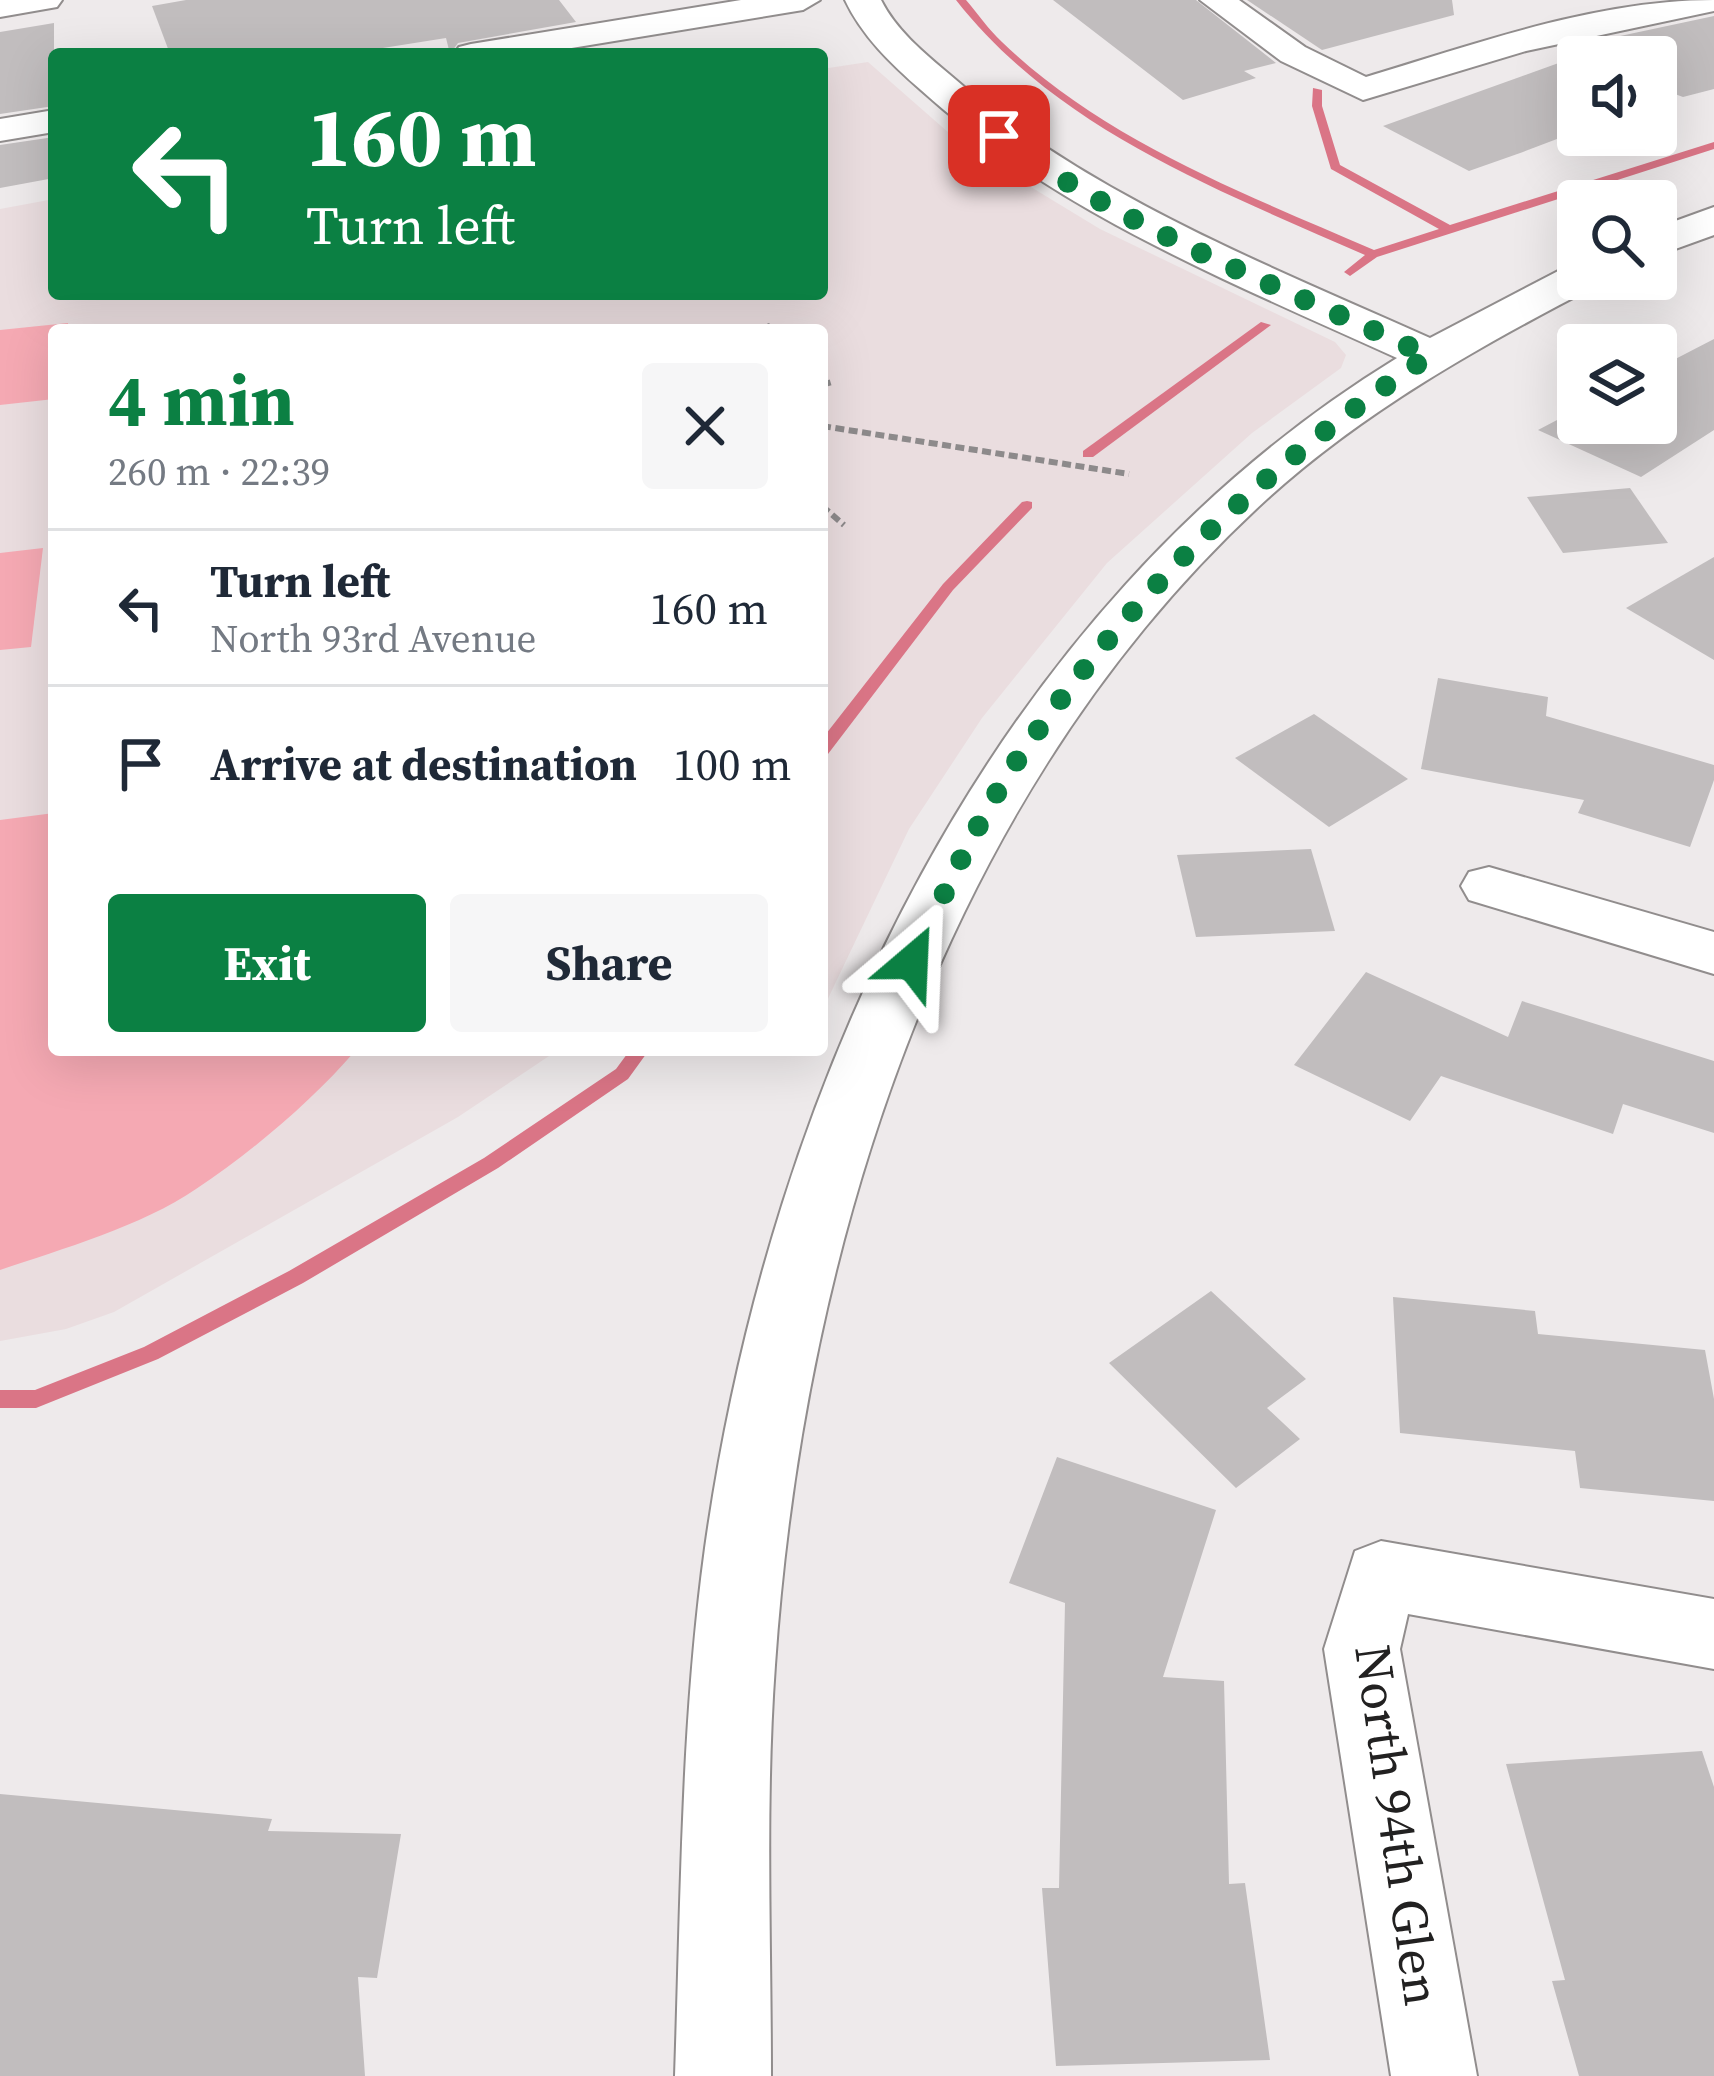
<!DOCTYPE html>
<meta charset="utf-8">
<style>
:root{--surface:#fff;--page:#f6f6f7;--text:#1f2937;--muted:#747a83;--line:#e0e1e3;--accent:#0b8043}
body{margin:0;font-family:"Source Serif 4",serif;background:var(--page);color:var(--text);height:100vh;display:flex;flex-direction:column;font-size:45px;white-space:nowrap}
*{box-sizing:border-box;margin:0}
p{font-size:39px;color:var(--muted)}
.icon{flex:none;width:66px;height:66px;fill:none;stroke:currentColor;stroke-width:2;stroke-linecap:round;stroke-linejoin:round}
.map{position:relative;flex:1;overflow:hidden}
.details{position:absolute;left:48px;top:324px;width:780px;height:732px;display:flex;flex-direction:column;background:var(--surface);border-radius:12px;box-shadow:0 12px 48px #0002}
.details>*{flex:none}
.banner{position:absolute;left:48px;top:48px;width:780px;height:252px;border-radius:12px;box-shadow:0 12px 48px #0002;background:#0b8043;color:#fff;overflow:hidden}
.controls{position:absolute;left:1557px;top:36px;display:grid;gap:24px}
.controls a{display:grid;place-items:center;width:120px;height:120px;border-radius:12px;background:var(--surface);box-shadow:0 12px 48px #0002;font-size:60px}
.pin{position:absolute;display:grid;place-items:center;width:102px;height:102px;color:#fff;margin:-51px;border-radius:24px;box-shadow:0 6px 18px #0006}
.me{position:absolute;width:132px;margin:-66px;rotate:26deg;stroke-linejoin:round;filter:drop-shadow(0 0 9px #0008)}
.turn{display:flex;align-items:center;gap:42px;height:252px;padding:0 60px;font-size:54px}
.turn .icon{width:156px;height:156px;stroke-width:2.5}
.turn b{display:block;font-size:84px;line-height:102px}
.round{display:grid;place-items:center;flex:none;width:126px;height:126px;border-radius:12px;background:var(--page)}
.headline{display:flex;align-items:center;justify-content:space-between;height:204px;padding:0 60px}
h1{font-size:72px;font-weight:700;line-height:90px;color:var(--accent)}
.cta{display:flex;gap:24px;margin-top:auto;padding:24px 60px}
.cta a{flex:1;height:138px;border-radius:12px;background:var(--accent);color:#fff;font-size:48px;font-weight:700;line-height:138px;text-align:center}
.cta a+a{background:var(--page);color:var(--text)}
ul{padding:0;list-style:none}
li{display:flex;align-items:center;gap:36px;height:156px;padding:0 60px;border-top:3px solid var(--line)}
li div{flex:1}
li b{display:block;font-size:45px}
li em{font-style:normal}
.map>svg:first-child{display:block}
.built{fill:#eadddf}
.green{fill:#f5a9b3}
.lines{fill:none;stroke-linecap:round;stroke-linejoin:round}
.stream{fill:#da7586;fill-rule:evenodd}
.building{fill:#c1bdbe}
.minor-casing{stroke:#918d8d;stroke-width:4}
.tertiary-casing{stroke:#918d8d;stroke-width:4}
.path-far1{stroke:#8d8a8b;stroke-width:4.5;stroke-dasharray:8 4.5;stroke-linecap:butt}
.path{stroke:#8d8a8b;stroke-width:6;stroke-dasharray:9 4.5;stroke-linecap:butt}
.minor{fill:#fff;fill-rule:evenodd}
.tertiary{fill:#fff;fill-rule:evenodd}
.route{stroke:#0b8043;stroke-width:21;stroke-dasharray:0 37.8}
.labels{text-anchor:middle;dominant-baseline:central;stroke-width:10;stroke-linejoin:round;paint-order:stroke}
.near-street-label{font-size:51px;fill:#222121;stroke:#fff}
</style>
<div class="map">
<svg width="1714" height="2076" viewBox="0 0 1714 2076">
<rect width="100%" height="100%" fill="#eeeaeb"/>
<path class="built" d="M868,62L965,147L1100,229L1335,342L1346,355L1341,368L1252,433L1107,563L982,718L909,829L822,1011V330H54V1050H558L458,1117L114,1312L66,1329L0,1341V209L54,199V294H822V69Z"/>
<g class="green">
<path d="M68,323V330H54V399L0,405V330Z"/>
<path d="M43,548L31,647L0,650V553Z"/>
<path d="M54,813V1050H356C312,1101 253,1151 196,1189C142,1226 62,1249 0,1270V820Z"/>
</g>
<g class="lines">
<g class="stream">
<path d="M956,0H966C978,14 989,30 1002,42C1105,141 1245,194 1374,250L1439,229L1331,169L1312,106L1313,88L1322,90V106L1340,165L1450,225L1714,142V149L1377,257L1350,276L1344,272L1365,255C1218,190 1058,130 956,0Z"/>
<path d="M1261,322L1271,325L1093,457H1083V451Z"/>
<path d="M1027,501L1032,502V508L953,590L828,754L822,755V739L943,584L1022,502Z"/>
<path d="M630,1050H649L628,1079L498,1168L303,1283L158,1359L36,1408H0V1390H35L144,1347L289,1271L484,1158L616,1069Z"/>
</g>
</g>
<g class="building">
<path d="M186,0H559L576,22L458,43L450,54L446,38L345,54H170L152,6Z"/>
<path d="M1053,0H1196L1276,63L1244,71L1256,78L1183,100Z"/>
<path d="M1247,0H1452L1454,15L1322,50Z"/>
<path d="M1714,16V89L1683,97L1656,87V57H1603L1595,52L1592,42Z"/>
<path d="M54,23V106L0,114V32Z"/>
<path d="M1578,56V131L1523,152L1469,171L1383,126Z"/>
<path d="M54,137V178L0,188V145Z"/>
<path d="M1714,339V430L1641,477L1538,430L1578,409V423H1656V369Z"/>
<path d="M1630,488L1668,543L1563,553L1527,497Z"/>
<path d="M1714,557V660L1626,608Z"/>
<path d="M1438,678L1548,697L1546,716L1714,765V780L1690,847L1578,813L1584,800L1421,769Z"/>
<path d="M1314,714L1408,779L1329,827L1235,758Z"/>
<path d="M1311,849L1335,931L1196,937L1177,855Z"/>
<path d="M1366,972L1508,1037L1522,1001L1714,1061V1133L1623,1104L1613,1134L1441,1076L1410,1121L1294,1065Z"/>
<path d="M1211,1291L1306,1379L1267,1408L1300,1439L1236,1488L1109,1363Z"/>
<path d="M1393,1297L1535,1311L1538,1334L1705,1350L1714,1399V1501L1580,1488L1575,1451L1400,1433Z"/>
<path d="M1057,1457L1216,1510L1163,1677L1224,1681L1229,1884L1245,1883L1270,2060L1056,2066L1042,1888H1059L1065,1603L1009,1583Z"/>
<path d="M1702,1751L1714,1787V2076H1579L1552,1981L1565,1980L1506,1764Z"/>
<path d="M0,1794L272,1819L268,1831L401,1834L377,1978L358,1977L365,2076H0Z"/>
</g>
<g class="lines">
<g class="minor-casing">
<g id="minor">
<path d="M0,0H62L57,7L0,17Z"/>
<path d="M741,0H820L803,10L535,54H454L459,47L471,44Z"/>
<path d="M1200,0H1239L1305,47L1366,77C1478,43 1597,0 1714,0V11L1526,51L1363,100L1281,61Z"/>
<path d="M54,110V132L0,141V119Z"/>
<path d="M1489,867L1714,932V974L1469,900L1461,886L1469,872Z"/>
<path d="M1381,1541L1714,1599V1669L1408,1614L1400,1649L1477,2076H1391L1324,1649L1355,1551Z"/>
</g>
</g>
<g class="tertiary-casing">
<g id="tertiary">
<path d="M845,0H881C896,30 924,53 949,74C1089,196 1263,263 1430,338L1562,269L1578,265V279H1600L1594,287C1478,347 1364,411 1267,499C946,792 804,1241 775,1665C765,1802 771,1939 771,2076H675C681,1899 681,1723 705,1548C770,1085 988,609 1397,358C1231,282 1058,214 921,90C891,64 862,36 845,0Z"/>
<path d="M1714,207V235L1656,256V228Z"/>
</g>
</g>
<path class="path-far1" d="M756,330L770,325"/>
<g class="path">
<path d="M822,385L832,382"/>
<path d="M822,426L1129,474"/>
<path d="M822,506L844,525"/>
</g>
<use href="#minor" class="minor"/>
<use href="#tertiary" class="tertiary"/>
</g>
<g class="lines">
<path class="route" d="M912,962C947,888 982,809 1029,743C1142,582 1267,465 1429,356C1286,288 1126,231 999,136"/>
</g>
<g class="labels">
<g class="near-street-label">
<text transform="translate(1398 1825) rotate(82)">North 94th Glen</text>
</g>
</g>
</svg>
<div class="controls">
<a><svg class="icon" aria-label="sound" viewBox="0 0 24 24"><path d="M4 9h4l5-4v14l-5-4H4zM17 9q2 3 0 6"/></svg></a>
<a><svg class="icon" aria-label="search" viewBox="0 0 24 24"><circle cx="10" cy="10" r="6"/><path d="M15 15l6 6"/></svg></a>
<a><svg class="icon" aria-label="layers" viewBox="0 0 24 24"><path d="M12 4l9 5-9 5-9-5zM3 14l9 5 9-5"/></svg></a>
</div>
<div class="pin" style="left:999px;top:136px;background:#d93025"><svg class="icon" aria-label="arrive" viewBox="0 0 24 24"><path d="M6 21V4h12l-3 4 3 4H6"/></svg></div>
<svg class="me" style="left:912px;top:962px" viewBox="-20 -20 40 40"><path d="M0-17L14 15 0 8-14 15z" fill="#0b8043" stroke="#fff" stroke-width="4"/></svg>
<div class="banner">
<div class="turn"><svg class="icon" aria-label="left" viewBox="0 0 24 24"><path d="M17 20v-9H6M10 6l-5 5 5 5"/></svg><div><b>160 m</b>Turn left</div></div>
</div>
<section class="details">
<div class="headline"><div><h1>4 min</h1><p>260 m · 22:39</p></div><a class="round"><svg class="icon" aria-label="close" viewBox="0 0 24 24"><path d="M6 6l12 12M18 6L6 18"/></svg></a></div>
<ul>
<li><svg class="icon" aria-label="left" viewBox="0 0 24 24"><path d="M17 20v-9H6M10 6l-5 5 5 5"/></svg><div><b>Turn left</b><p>North 93rd Avenue</p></div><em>160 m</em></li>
<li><svg class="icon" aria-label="arrive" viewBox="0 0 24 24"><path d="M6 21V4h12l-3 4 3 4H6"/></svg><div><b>Arrive at destination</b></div><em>100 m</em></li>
</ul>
<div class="cta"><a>Exit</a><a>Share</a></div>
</section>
</div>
